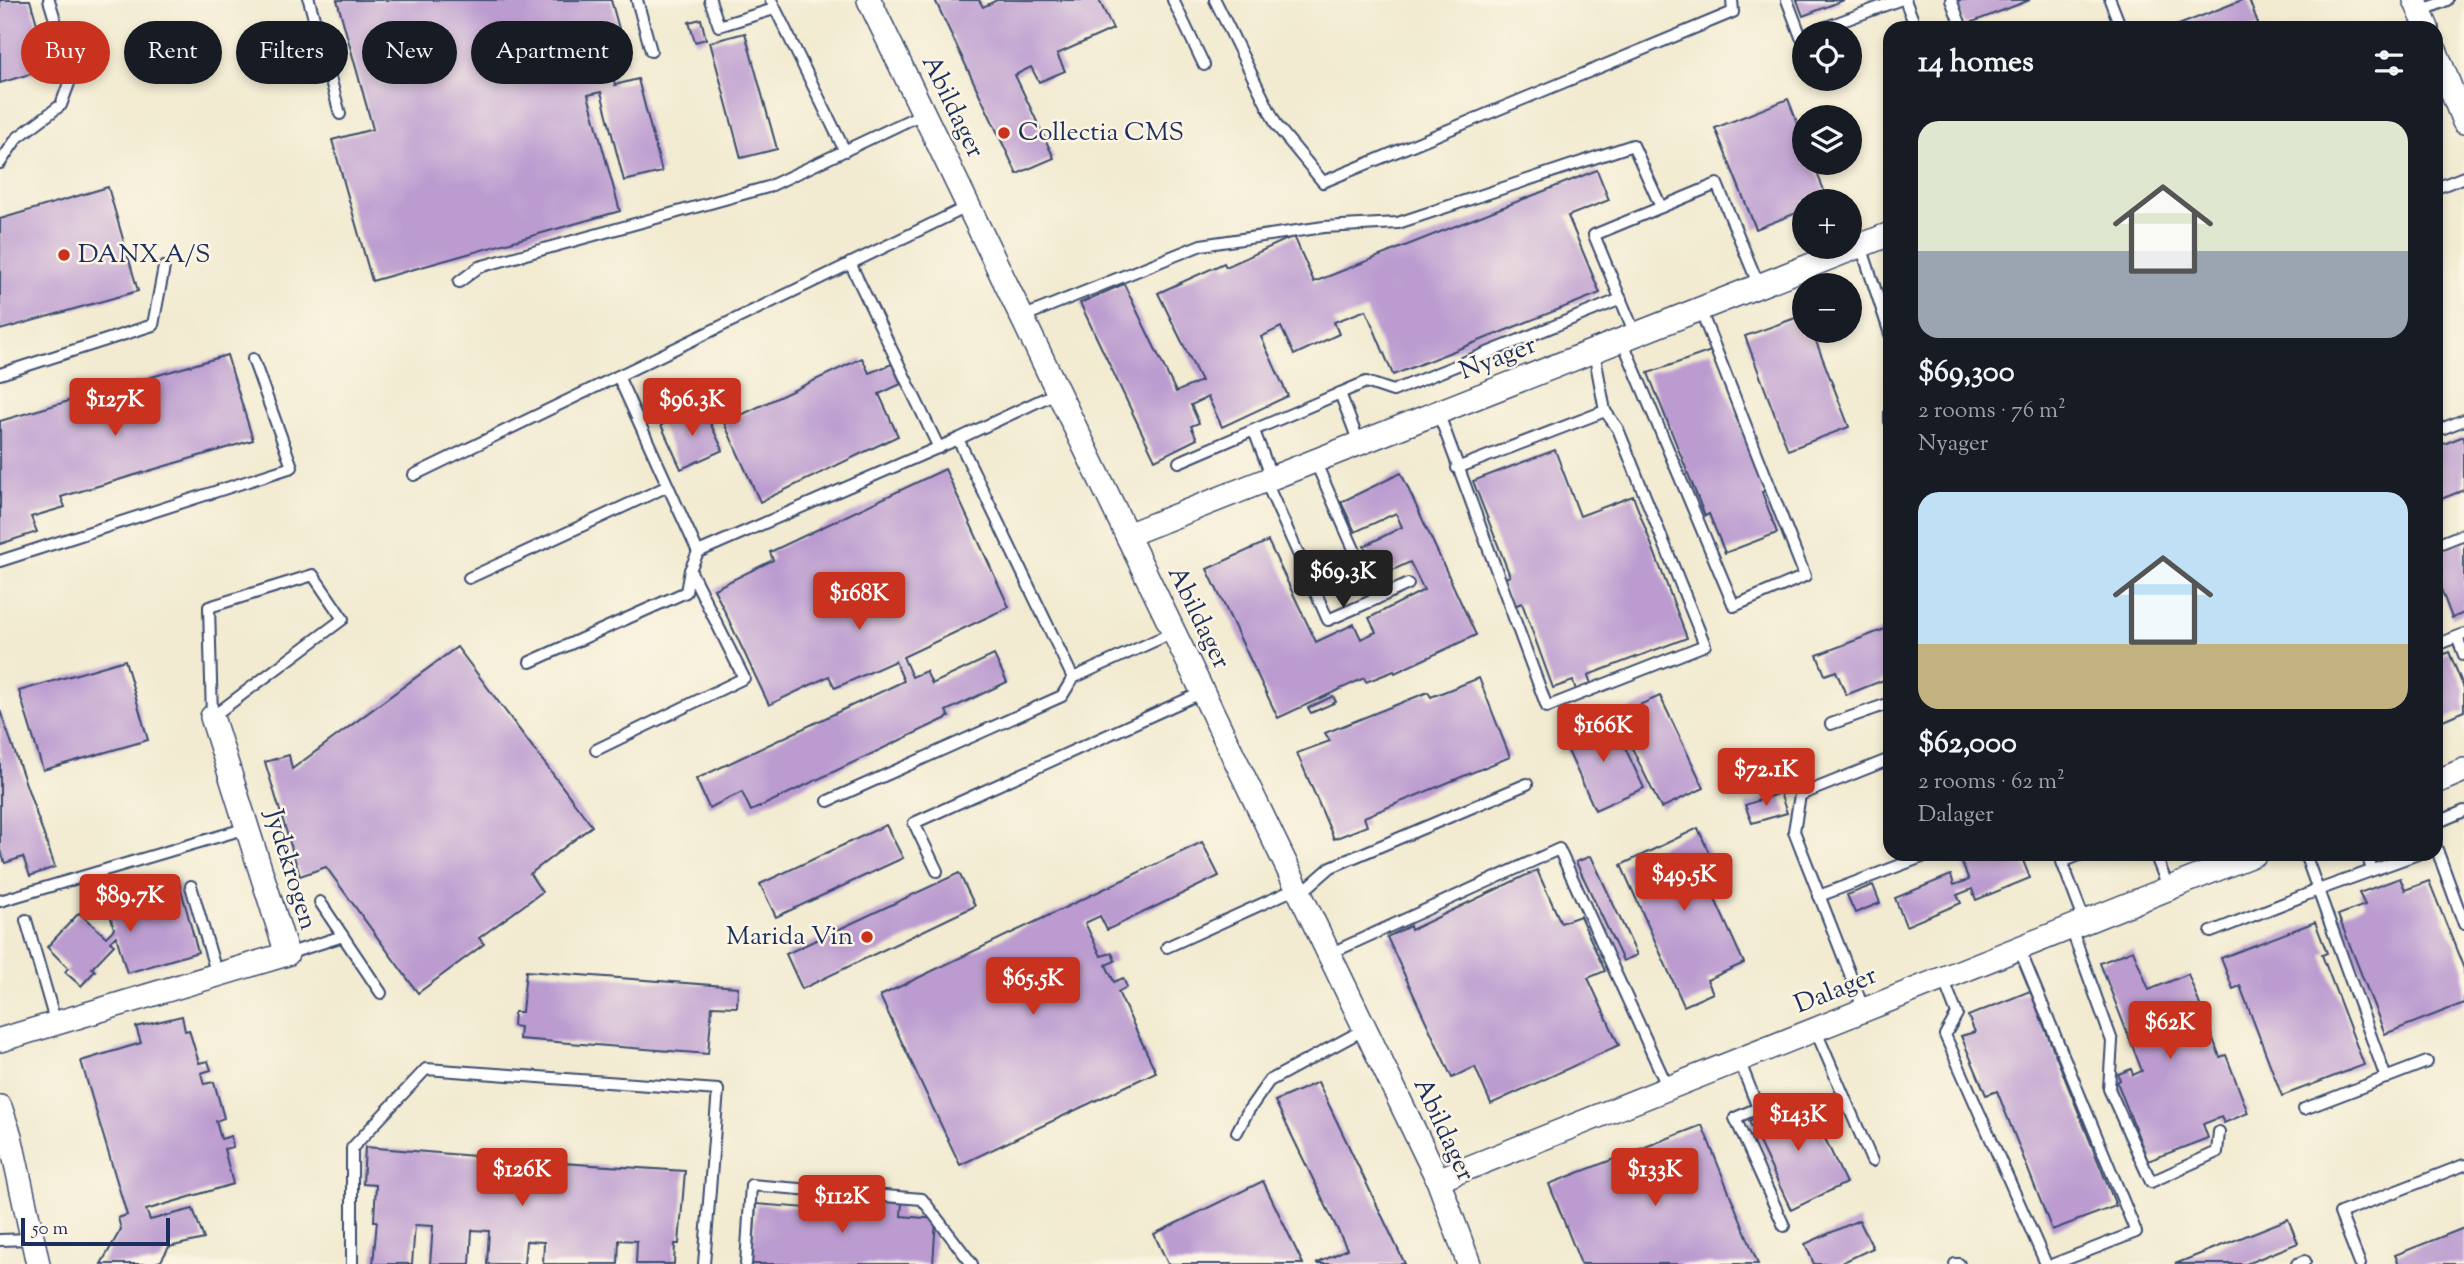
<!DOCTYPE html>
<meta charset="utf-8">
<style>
body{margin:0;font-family:"Sorts Mill Goudy",serif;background:#20242c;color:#f1f3f6;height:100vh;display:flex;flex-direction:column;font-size:26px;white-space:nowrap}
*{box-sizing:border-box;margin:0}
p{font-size:23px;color:#9ea1a6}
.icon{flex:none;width:38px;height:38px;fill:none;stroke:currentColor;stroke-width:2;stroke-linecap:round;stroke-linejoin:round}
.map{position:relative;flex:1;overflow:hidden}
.details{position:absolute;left:1883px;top:21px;width:560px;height:840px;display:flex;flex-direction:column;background:#171b24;border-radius:21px;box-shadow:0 4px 10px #0003}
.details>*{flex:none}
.guide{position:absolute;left:21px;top:21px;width:665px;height:63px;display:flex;gap:14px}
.tools{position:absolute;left:1792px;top:21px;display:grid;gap:14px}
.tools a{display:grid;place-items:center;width:70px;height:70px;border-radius:50%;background:#171b24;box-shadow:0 4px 10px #0003;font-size:35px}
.scale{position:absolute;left:21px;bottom:18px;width:149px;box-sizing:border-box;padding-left:7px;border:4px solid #1b2f5e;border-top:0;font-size:19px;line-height:24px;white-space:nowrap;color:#1b2f5e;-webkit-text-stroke:5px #fcf5e5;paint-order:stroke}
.price{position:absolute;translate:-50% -60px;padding:0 16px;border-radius:7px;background:#c8321e;color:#fff;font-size:23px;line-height:46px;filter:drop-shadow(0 2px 4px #0008)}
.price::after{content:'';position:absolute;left:50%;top:42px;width:21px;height:16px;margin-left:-10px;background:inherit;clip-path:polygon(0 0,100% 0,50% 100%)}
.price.active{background:#222;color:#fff}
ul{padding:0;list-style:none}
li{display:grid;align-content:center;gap:14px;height:371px;padding:0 35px}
li span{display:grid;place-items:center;height:217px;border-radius:21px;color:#555}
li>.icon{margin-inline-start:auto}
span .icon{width:126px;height:126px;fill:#fffc;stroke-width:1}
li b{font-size:30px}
h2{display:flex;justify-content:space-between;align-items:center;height:84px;padding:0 35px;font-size:30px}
.chip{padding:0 24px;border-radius:32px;background:#171b24;box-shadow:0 4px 10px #0003;font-size:24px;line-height:63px}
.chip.active{background:#c8321e;color:#fff}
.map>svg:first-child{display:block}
.building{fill:#bc9cd0}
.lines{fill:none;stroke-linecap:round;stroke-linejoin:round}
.lane-casing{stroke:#3b4b6f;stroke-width:14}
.street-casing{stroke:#3b4b6f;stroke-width:26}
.lane{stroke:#fff;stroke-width:10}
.street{stroke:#fff;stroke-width:23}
.poi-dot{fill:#c8321e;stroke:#fcf5e5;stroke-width:2.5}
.labels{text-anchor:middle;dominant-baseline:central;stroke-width:5;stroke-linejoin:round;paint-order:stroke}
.street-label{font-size:26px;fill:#1b2f5e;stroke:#fcf5e5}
.poi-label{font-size:26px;fill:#1b2f5e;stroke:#fcf5e5;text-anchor:start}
</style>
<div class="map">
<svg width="2464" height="1264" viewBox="0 0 2464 1264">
<rect width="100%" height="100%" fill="#fcf5e5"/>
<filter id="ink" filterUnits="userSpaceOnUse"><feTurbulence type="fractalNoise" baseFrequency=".0143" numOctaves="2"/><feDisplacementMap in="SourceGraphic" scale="14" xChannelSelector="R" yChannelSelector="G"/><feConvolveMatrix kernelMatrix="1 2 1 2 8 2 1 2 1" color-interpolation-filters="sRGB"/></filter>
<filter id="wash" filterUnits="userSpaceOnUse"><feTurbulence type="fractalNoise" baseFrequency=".00686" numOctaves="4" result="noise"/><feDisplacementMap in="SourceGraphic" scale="28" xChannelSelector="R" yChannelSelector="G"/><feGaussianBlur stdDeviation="1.57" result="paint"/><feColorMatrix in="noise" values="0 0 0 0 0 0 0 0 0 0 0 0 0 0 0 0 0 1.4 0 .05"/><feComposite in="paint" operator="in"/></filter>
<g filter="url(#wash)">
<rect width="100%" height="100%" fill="#f2ebd1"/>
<g id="blocks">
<!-- building -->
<g class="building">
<path d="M0,0H30L50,68L0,83Z"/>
<path d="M337,0H611L628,61L611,66L615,85L638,79L662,172L624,181L601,92L588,95L620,211L372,281L332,140L373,129Z"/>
<path d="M935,0H979L983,7L997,0H1099L1113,29L1057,54L1065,71L1039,82L1031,67L1015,75L1054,158L1017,174Z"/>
<path d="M1797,0H1844L1803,16Z"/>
<path d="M1955,0H2030L1965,25Z"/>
<path d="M2242,0H2249L2259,26L2254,28H2171Z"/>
<path d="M701,19L706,39L695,42L689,22Z"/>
<path d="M745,33L777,149L741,158L710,42Z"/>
<path d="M1788,99L1804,140V163H1813L1828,200L1804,201V210L1756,229L1715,128Z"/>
<path d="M1597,170L1609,200L1568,216L1600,293L1393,375L1366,310L1334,322L1339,334L1294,355L1281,327L1261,337L1288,396L1222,427L1208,397L1191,405L1199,423L1191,426L1197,439L1155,460L1080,303L1124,284L1176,392L1201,381L1158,293L1224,263L1226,267L1294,236L1314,282Z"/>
<path d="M108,187L138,291L0,330V219Z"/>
<path d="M1804,315V331H1812L1849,427L1788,450L1745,336Z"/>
<path d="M1711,351L1766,490L1762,492L1777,533L1725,553L1709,514L1705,516L1648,373Z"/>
<path d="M227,355L253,440L61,497L65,507L31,517L37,532L0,544V421Z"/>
<path d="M862,358L869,373L892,364L901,384L879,394L898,436L760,502L724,423Z"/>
<path d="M702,406L723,450L681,469L661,425Z"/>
<path d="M2464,436V490L2436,501V447Z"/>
<path d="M1555,450L1580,516L1633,496L1687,638L1588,675L1591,684L1576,690L1573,681L1553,688L1522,603L1511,607L1501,580L1510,576L1473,481Z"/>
<path d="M945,469L1009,607L903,657L912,677L926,671L932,684L994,655L1007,682L946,711L949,717L751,811L742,792L709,808L696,779L904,681L895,661L835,688L829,676L769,705L714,589L773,560L770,552Z"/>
<path d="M1401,473L1476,635L1395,673L1394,671L1366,682L1364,678L1278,718L1207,569L1268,541L1316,642L1354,624L1361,639L1376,632L1369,618L1424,590L1410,562L1378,577L1364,546L1402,527L1396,513L1355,532L1341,502Z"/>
<path d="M2464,537V613L2452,618L2439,584L2436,585V548Z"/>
<path d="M1890,627V689L1886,679L1846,695L1836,671L1825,675L1817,655Z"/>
<path d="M457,647L592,826L530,874L542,892L479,938L484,944L418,993L326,867L300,876L265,762L289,755L292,769Z"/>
<path d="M2449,652L2464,688V711L2436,723V657Z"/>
<path d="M125,660L148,740L43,770L19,691Z"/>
<path d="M1479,678L1510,757L1364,817L1367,826L1334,839L1297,753L1330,741L1325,733L1428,692L1431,697Z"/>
<path d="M1333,696L1336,702L1311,713L1308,708Z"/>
<path d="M1660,696L1704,788L1661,808L1616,715Z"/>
<path d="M0,710L55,867L30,876L23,857L5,863L0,850Z"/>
<path d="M1611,718L1644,788L1595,810L1563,740Z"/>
<path d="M1780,793L1787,813L1752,823L1745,805Z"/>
<path d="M886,825L903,858L776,917L760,884Z"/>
<path d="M1698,828L1720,878L1708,884L1744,963L1707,980L1713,993L1684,1006L1621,865Z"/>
<path d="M1202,842L1219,876L1107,930L1100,916L1085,923L1101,956L1112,953L1115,961L1106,965L1114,982L1123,978L1127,987L1118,992L1156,1072L960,1165L880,996Z"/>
<path d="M1958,854H2032L2022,858L2030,878L1976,900L1972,889L1957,895L1961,903L1906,926L1895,898L1951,875L1954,885L1969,880Z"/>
<path d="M1591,856L1637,955L1623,961L1576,862Z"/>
<path d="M1537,870L1561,923L1580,916L1605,971L1588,978L1619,1045L1491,1104L1475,1067L1452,1078L1387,937L1410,926L1411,930Z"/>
<path d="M959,873L975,906L802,989L786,954Z"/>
<path d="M2400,878L2405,890L2429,881L2464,969V1003L2385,1034L2338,915L2365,905L2359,893Z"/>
<path d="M179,882L198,952L127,973L116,936L110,942L114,945L92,968L95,971L81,986L65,972L68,968L47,947L79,913L106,937L114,929L107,903Z"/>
<path d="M1873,885L1880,903L1855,913L1847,895Z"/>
<path d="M2315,922L2327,953L2322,955L2364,1065L2282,1096L2240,986L2233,989L2221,958Z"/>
<path d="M2133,950L2149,990L2188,974L2220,1057L2226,1055L2248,1113L2224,1123L2221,1117L2203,1124L2208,1138L2148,1161L2117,1082L2120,1080L2118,1074L2131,1069L2133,1075L2142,1071L2100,963Z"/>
<path d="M526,971L738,987L737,1007L712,1006L708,1054L519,1039L520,1027L513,1026L514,1012H522Z"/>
<path d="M2030,991L2116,1206L2052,1230L1997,1091L1986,1095L1961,1036L1975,1032L1968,1016Z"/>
<path d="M182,1016L185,1031L189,1030L199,1063L208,1061L211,1070L201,1073L204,1084L214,1082L224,1118L216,1121L221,1139L231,1136L233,1147L224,1149L233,1184L146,1210L150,1220L193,1209L204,1239L169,1247L161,1261L152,1264H101L121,1229L118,1218L127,1215L81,1061L141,1043L136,1027Z"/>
<path d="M1318,1082L1405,1264H1316L1347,1249L1275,1101Z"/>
<path d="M1805,1096L1846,1183L1791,1210L1749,1121Z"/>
<path d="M1702,1125L1758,1264H1581L1549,1184Z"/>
<path d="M365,1147L537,1161V1156L563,1157L562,1163L685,1171L679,1244H675L674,1264H636L637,1241L619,1240L618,1264H543L544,1242L526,1241L524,1264H487L489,1231L472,1230L470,1264H430L433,1226L415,1225L412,1264H373L377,1221H374L376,1185L363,1184Z"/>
<path d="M1263,1181L1303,1264H1168L1154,1234Z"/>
<path d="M847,1199L902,1203L901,1216L936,1219L933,1264H752L756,1204L846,1211Z"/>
<path d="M2288,1219L2298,1243L2246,1264H2175Z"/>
<path d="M1859,1220L1873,1248L1839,1264H1814L1805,1244Z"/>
<path d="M2464,1228V1264H2399L2395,1255Z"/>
</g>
</g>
</g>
<g filter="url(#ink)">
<use href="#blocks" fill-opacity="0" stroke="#3b4b6f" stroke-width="2"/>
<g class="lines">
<defs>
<g id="lane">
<path d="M309,0L340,114"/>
<path d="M637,0L651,51"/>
<path d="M710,0L719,26L774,9"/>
<path d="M771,0L845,151"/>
<path d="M1173,0L1204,65"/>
<path d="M1215,0L1277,126L1323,182L1733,12L1732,0"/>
<path d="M1787,0L1801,37L1804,35"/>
<path d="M1905,0L1916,28"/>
<path d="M1951,0L1962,28"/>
<path d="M2110,0L2121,28"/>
<path d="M2420,12L2447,0"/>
<path d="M1810,33L1899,0"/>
<path d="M0,163L17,138L61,105L72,75L49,0"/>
<path d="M2436,188L2464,177"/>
<path d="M1861,246L1890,334"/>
<path d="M850,263L939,448"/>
<path d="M459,282L479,267L768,187L924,113"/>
<path d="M1022,317L1201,245L1324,227L1398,223L1633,145L1661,207"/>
<path d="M1635,334L1594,235L1717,184L1759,286"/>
<path d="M1622,340L1734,606L1805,576L1700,309"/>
<path d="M0,374L153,325L164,267"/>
<path d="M618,376L698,552"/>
<path d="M1340,393L1359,443"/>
<path d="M1438,412L1547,707L1705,645L1618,429L1605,411"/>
<path d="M1890,412V421"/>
<path d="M1254,431L1272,478"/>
<path d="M2436,431L2464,420"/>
<path d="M958,439L1073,678"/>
<path d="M1179,462L1366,382L1393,391L1621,299"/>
<path d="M1457,468L1605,411L1594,352"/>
<path d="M414,475L969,206"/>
<path d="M1265,480L1328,620L1376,599L1315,461"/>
<path d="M2436,545L2464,534"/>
<path d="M0,561L292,467L253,359"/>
<path d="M313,575L343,619L212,717L209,607Z"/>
<path d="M469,578L668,486"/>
<path d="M1376,599L1408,584"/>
<path d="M2457,637L2464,655"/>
<path d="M2436,645L2464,634"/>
<path d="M530,662L686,592L690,570L698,552L958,439L1058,392"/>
<path d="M1831,724L1890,703"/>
<path d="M596,750L744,678L690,570"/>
<path d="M828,801L1062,696L1073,678L1174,632"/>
<path d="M2436,823L2464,811"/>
<path d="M2436,847L2464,924"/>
<path d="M2082,854L2062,862L2085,922"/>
<path d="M2155,854L2169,889"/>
<path d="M2305,854L2386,1078"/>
<path d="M2367,854L2372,870"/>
<path d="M937,871L914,823L1203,692"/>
<path d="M191,886L217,975"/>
<path d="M1300,894L1331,867L1527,784"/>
<path d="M1819,896L1930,854"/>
<path d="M0,901L247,828"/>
<path d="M320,902L381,993"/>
<path d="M26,920L56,1024"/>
<path d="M2071,928L2112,1041L2109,1089L2151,1182L2217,1152L2219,1132"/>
<path d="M2211,932L2318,890L2418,854"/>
<path d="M1167,947L1297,888"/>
<path d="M2019,948L2136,1232L2054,1264"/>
<path d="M287,954L343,936"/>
<path d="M1329,954L1559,849L1668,1088"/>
<path d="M1943,978L1957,1014L1945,1035L2046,1264"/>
<path d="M1864,1010L1794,831L1800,795L1890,759"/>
<path d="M1815,1029L1872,1161"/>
<path d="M1739,1060L1758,1108L1735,1118L1784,1226"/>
<path d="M2304,1109L2427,1062"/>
<path d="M1237,1132L1248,1111L1269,1081L1365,1029"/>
<path d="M0,1240L32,1239"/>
<path d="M352,1264V1148L426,1069L718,1090L704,1264"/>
<path d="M746,1264L751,1185L922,1199L972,1264"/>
<path d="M1955,1264H1959"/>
<path d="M2297,1264L2305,1261"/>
<path d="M2360,1264L2340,1213L2464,1165"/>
</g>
<g id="street">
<path d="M869,0L1438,1180L1469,1264"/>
<path d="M2415,0L2427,28"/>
<path d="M2436,52L2464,122"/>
<path d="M1127,535L1890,234"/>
<path d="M2436,782L2464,770"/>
<path d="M0,1040L287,954L212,717"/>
<path d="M0,1107L10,1136L38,1264"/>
<path d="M1438,1180L2255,854"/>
</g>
</defs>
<!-- lane casing -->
<use href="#lane" class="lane-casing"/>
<!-- street casing -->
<use href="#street" class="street-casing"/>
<!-- lane -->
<use href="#lane" class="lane"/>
<!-- street -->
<use href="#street" class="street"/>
</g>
</g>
<!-- markers -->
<g class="poi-dot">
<circle cx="1004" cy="133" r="7"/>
<circle cx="64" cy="255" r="7"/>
<circle cx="867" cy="937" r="7"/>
</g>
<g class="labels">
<!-- street labels -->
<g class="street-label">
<text transform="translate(952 107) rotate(64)">Abildager</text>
<text transform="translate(1498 359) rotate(-21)">Nyager</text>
<text transform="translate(1198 618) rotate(64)">Abildager</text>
<text transform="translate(290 870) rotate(73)">Jydekrogen</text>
<text transform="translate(1836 991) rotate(-22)">Dalager</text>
<text transform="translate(1443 1130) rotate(65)">Abildager</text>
</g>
<!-- poi labels -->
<g class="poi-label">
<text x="1018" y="133">Collectia CMS</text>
<text x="78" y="255">DANX A/S</text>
<text x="853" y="937" text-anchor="end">Marida Vin</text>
</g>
</g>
</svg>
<div class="tools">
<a><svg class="icon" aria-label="locate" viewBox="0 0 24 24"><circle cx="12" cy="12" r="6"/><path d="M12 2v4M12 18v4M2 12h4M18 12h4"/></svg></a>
<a><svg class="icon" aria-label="layers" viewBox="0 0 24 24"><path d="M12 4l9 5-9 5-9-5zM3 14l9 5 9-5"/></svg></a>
<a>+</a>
<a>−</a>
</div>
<div class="scale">50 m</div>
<b class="price" style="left:115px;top:438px">$127K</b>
<b class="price" style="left:692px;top:438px">$96.3K</b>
<b class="price active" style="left:1343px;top:610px">$69.3K</b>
<b class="price" style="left:859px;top:632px">$168K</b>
<b class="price" style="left:1603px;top:764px">$166K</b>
<b class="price" style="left:1766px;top:808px">$72.1K</b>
<b class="price" style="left:1684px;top:913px">$49.5K</b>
<b class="price" style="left:130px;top:934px">$89.7K</b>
<b class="price" style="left:1033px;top:1017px">$65.5K</b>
<b class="price" style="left:2170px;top:1061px">$62K</b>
<b class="price" style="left:1798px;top:1153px">$143K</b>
<b class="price" style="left:522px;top:1208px">$126K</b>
<b class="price" style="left:1655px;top:1208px">$133K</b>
<b class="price" style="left:842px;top:1235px">$112K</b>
<div class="guide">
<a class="chip active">Buy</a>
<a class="chip">Rent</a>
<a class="chip">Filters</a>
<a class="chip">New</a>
<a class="chip">Apartment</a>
</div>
<section class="details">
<h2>14 homes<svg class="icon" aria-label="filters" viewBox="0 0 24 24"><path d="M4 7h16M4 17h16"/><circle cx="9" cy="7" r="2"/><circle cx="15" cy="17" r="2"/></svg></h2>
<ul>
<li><span style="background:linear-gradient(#dfe7d0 60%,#9aa5b1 0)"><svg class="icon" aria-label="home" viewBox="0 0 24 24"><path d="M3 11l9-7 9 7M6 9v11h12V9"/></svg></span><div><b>$69,300</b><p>2 rooms · 76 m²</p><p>Nyager</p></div></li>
<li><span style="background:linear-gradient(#bfe0f5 70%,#c2b280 0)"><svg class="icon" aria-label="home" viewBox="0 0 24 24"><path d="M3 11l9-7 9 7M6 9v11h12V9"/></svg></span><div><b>$62,000</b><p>2 rooms · 62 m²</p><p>Dalager</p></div></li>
</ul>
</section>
</div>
